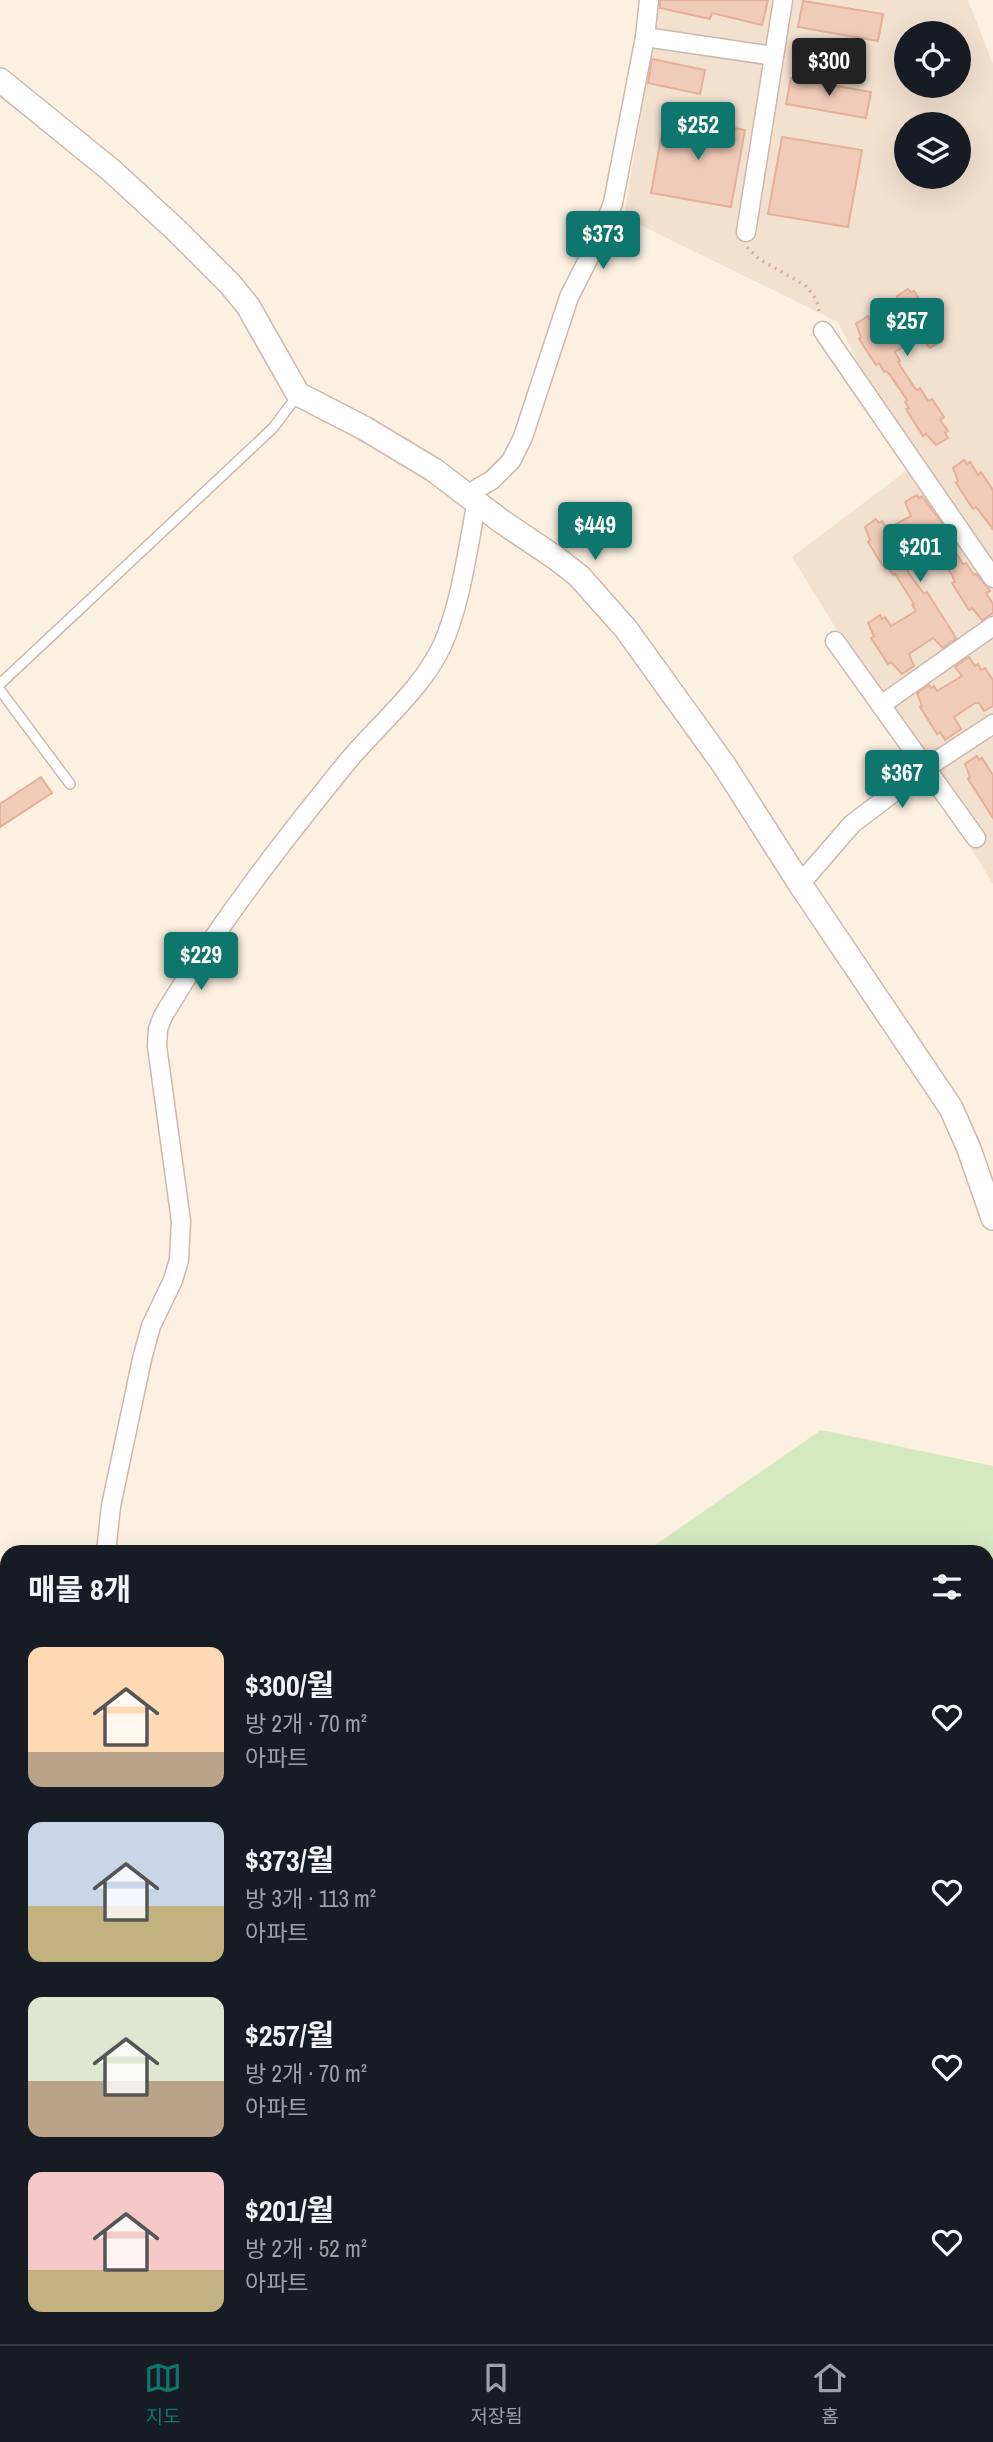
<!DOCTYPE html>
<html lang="ko">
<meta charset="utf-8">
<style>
body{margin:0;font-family:"Archivo Narrow","Noto Sans KR",sans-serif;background:#242831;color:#f1f3f6;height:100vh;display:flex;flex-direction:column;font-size:26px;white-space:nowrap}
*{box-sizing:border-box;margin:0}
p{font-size:23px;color:#9ea1a6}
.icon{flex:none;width:38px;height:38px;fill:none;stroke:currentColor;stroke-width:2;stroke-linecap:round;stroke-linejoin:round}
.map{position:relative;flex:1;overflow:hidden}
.side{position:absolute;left:0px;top:1545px;width:994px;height:800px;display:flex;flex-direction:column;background:#171b24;border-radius:21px 21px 0 0;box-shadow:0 7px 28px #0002}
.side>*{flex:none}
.fabs{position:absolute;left:894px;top:21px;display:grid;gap:14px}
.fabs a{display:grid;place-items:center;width:77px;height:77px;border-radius:50%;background:#171b24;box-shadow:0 7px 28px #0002;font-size:35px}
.price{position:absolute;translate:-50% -60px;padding:0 16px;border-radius:7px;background:#0f766e;color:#fff;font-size:23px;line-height:46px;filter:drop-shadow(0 2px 4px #0008)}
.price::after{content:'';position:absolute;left:50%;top:42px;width:21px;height:16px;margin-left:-10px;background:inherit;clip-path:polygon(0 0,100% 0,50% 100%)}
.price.selected{background:#222;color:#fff}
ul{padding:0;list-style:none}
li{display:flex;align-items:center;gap:21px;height:175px;padding:0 28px}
li span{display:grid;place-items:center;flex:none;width:196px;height:140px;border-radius:14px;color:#555}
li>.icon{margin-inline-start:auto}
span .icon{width:84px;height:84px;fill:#fffc;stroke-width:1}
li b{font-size:30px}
h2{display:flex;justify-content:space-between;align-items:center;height:84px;padding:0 28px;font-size:30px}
.menu{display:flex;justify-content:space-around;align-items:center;height:98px;border-top:2px solid #363941;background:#171b24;font-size:19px;color:#9ea1a6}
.menu a{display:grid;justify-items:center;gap:4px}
.menu .selected{color:#0f766e}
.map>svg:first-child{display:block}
.residential{fill:#f3e1d0;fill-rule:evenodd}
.green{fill:#d4e9c0}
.building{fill:#f1cbb9;stroke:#e4b09a;stroke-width:2}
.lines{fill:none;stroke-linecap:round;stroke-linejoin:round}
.service-casing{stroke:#cfb8ab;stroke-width:12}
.minor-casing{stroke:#cfb8ab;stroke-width:21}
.tertiary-casing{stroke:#cfb8ab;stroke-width:26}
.path{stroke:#d6af9d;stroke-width:3.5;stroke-dasharray:2 5;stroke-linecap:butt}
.service{stroke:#fff;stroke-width:9}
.minor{stroke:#fff;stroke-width:18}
.tertiary{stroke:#fff;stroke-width:23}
</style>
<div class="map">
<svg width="993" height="2344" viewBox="0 0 993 2344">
<rect width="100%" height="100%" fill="#fcf0e1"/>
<!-- residential -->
<g class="residential">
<path d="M660,0H968L993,64V884L792,557L910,468L838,322L624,217ZM906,33H959V86H906ZM906,124H959V177H906Z"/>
<path d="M0,1888L7,1889V2338H33L29,2344H0Z"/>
</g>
<!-- green -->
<g class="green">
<path d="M821,1430L993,1466V2344H905L892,2338H987V1552H645Z"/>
<path d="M0,2108L7,2112V2236L0,2233Z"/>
<path d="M589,2338H678L669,2344H605Z"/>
</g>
<!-- building -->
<g class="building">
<path d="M660,0H768L762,25L712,13L710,19L660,8Z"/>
<path d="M803,1L883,14L878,41L798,27Z"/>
<path d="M652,59L705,70L700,94L648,83Z"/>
<path d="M791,78L871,92L866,118L786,104Z"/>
<path d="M665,116L745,130L731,207L651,193Z"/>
<path d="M782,137L862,150L848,227L768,214Z"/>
<path d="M908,289L911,292L914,291L922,303L925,301L937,319L934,322L941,333L939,335L942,340L930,348L920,336L895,352L900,361L898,362L914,387L917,390L920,388L928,401L932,399L944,417L940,420L948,431L945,433L948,438L936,445L926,434L923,436L914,422L906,409L909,408L905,402L907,400L890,375L886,371L884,372L879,363L876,365L859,339L861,337L856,324L868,316L870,320L873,318L881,331L903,317L900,312L902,310L898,304L900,302L897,296Z"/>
<path d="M964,460L967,464L970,462L978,475L981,472L993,490V529L976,507L973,509L956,483L958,481L953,468Z"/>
<path d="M917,495L919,498L922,496L944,526L942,527L950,539L948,540L963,564L966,563L974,575L976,574L988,588L990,591L986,593L993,604V613L982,620L972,608L969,610L952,583L955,582L952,575L935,549L933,550L928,542L905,557L909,564L907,565L908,572L924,594L927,592L956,638L943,648L933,638L909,654L914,666L902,674L891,662L888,664L871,638L874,636L868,623L880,615L882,619L885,617L891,626L916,611L912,605L914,604L895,574L893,575L888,567L885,569L876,555L868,542L870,540L865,527L876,519L879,523L882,521L887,529L911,516L905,502Z"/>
<path d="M969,657L975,666L978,664L981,670L985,668L993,680V706L984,711L979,703H975L954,717L961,729L945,740L940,732L937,734L920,707L922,706L917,693L929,685L931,688L934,686L937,691L962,676L955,667Z"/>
<path d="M977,756L979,760L982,758L993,775V818L968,779L970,777L965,764Z"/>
<path d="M41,777L52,793L0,827V804Z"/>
</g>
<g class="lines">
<defs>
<g id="service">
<path d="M0,684L273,428L297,396"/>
<path d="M0,690L70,784"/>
</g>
<g id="minor">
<path d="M645,37L774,56"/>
<path d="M746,232L783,0"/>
<path d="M823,331L993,578"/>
<path d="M468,494L492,480L511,461L523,437L569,297L601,234L613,203L645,37L649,0"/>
<path d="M835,641L976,838"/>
<path d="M881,705L993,626"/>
<path d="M800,884L852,824L926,768L993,724"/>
<path d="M106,1552L111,1506L142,1359L151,1326L173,1280L179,1260L181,1221L157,1046L158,1029L163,1016C217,926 282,842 348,761C379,724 421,690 442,646C461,604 468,546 477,501"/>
<path d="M0,1617L7,1619"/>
<path d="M0,2094L7,2097"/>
<path d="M562,2338L583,2344"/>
</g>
<path id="tertiary" d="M0,80L112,171L176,230L230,284L248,306L298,394L364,428L434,470L501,521L556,558L579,576L595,594L626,629L724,765L800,884L951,1108L969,1149L993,1218"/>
</defs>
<!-- service casing -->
<use href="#service" class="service-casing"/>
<!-- minor casing -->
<use href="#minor" class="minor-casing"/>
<!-- tertiary casing -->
<use href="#tertiary" class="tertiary-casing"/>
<!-- path -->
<path class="path" d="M747,247L759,259L805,285L816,299L820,315"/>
<!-- service -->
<use href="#service" class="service"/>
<!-- minor -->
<use href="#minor" class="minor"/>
<!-- tertiary -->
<use href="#tertiary" class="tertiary"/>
</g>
</svg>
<div class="fabs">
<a><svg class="icon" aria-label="locate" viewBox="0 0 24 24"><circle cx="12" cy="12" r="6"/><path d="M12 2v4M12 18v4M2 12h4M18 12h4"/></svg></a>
<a><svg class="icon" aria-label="layers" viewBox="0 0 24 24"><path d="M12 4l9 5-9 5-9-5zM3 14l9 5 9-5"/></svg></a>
</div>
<b class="price selected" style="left:829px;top:98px">$300</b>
<b class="price" style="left:698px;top:162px">$252</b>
<b class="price" style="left:603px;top:271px">$373</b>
<b class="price" style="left:907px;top:358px">$257</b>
<b class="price" style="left:595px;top:562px">$449</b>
<b class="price" style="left:920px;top:584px">$201</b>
<b class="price" style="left:902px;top:810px">$367</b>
<b class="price" style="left:201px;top:992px">$229</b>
<section class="side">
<h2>매물 8개<svg class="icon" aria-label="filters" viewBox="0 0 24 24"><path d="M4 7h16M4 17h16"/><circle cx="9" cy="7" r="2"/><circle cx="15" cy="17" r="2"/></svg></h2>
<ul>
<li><span style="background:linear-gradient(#ffd9b3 75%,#b9a48a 0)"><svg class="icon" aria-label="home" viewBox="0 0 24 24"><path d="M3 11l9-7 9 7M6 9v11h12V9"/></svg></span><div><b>$300/월</b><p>방 2개 · 70 m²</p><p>아파트</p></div><svg class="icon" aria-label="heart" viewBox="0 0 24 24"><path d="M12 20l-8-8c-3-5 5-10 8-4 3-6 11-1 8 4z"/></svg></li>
<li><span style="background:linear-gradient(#c9d6e8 60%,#c2b280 0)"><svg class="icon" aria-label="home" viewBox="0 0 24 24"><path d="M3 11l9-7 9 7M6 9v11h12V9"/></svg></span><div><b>$373/월</b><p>방 3개 · 113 m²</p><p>아파트</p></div><svg class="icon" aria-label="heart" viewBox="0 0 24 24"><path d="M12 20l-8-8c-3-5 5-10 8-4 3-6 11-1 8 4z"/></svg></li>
<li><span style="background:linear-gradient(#dfe7d0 60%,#b9a48a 0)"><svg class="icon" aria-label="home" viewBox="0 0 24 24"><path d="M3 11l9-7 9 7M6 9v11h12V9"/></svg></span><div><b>$257/월</b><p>방 2개 · 70 m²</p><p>아파트</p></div><svg class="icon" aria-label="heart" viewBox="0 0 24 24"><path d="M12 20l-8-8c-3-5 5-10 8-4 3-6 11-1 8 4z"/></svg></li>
<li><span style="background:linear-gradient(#f6c9c9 70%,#c2b280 0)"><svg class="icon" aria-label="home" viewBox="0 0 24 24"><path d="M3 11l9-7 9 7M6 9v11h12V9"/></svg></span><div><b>$201/월</b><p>방 2개 · 52 m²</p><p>아파트</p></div><svg class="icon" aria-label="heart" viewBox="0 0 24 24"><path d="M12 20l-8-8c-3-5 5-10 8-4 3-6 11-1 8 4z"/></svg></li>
</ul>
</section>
</div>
<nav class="menu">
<a class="selected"><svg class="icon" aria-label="map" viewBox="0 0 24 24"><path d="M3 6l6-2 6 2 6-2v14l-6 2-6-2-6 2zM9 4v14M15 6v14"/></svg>지도</a>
<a><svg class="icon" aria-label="saved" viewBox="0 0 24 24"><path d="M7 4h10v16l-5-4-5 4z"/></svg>저장됨</a>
<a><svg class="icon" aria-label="home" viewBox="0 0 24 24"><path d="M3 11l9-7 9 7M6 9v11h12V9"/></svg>홈</a>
</nav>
